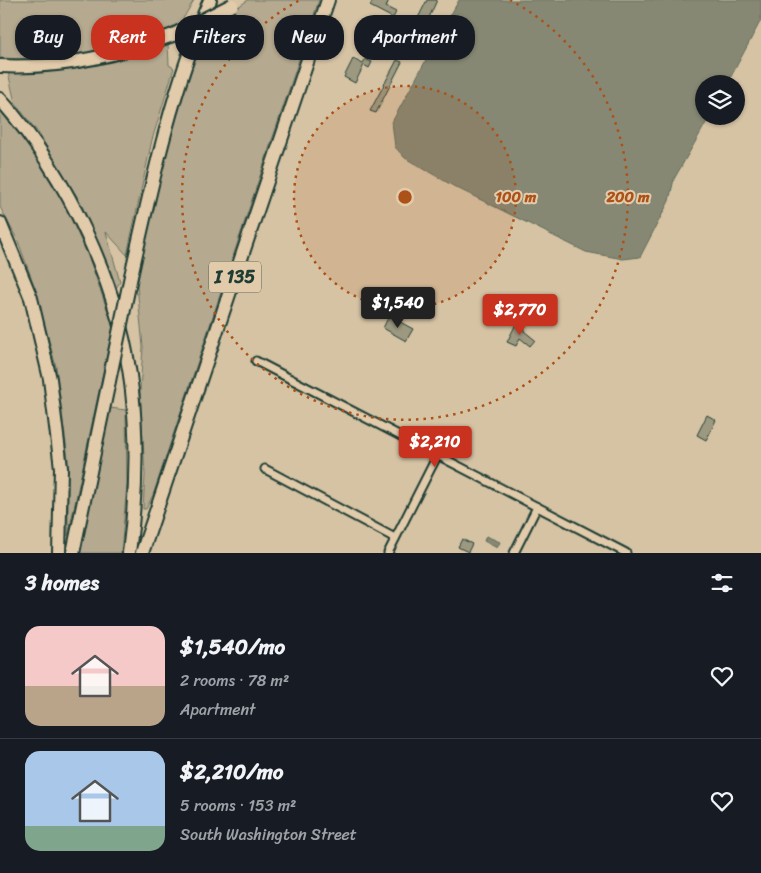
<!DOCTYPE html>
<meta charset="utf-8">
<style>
body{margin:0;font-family:Sriracha,sans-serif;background:#20242c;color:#f1f3f6;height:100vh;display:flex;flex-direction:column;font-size:19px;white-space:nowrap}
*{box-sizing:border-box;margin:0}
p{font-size:16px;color:#9ea1a6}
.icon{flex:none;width:28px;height:28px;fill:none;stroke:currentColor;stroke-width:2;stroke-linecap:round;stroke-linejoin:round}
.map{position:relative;height:553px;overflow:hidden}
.sheet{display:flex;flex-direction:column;background:#171b24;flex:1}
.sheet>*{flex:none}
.banner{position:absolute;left:15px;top:15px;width:500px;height:45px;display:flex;gap:10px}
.controls{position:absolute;left:695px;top:75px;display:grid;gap:10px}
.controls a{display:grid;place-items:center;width:50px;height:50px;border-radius:50%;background:#171b24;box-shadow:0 1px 4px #0004;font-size:25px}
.price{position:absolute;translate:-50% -42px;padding:0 11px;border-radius:5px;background:#c8321e;color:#fff;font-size:16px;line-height:32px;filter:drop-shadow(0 1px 2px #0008)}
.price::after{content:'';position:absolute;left:50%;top:30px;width:15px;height:11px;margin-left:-8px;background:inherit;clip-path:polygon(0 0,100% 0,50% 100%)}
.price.on{background:#222;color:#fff}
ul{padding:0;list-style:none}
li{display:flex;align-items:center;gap:15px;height:125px;padding:0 25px}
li+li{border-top:1px solid #363941}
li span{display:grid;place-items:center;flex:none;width:140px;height:100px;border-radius:15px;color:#555}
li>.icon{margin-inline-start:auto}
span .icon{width:60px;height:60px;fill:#fffc;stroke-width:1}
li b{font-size:21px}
h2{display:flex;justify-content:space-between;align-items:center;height:60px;padding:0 25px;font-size:21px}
.pill{padding:0 18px;border-radius:20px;background:#171b24;box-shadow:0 1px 4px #0004;font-size:18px;line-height:45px}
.pill.on{background:#c8321e;color:#fff}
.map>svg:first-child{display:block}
.green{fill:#b5a98f;stroke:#6a7362}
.water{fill:#868873;stroke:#5d6a5a}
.building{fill:#9d9981;stroke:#1f3d34}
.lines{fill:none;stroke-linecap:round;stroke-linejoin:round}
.minor-casing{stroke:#1f3d34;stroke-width:11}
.motorway-casing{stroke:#1f3d34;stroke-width:16}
.minor{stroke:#e2cbab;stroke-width:7}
.motorway{stroke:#e2cbab;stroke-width:12}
.motorway-bridge-casing{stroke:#1f3d34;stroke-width:16;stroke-linecap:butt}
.motorway-bridge{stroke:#e2cbab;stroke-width:12}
.ring{fill:none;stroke:#ac5118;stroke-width:2.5;stroke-dasharray:2.5 5}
.labels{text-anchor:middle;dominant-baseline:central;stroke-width:4;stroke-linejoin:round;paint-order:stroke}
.shield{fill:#e2cbab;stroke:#5a6858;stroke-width:1}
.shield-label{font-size:18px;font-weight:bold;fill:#1f3d34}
.centre{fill:#ac5118;stroke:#e2cbab;stroke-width:2.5}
.ring-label{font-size:15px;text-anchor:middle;font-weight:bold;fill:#ac5118;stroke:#e2cbab;stroke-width:4;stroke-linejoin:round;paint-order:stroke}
</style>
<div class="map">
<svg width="761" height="553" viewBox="0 0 761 553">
<rect width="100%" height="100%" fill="#d6c3a4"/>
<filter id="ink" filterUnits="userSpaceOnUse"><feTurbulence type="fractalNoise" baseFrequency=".02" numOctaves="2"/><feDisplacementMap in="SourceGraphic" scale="10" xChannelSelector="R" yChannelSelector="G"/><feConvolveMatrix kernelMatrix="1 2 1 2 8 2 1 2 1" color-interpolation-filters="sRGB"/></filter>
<g filter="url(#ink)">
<!-- green -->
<g class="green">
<path d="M0,0H194C189,8 182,23 174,28C131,53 49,61 0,58Z"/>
<path d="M248,0H319L153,495L146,509H143L145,475L140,390L143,347L137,286L164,154L200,41H203L209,27Z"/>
<path d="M168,43L169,65L174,68L152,140L127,255L106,232L120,282L116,288L81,203L39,134L15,103L8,72C61,75 119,64 168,43Z"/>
<path d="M0,111L32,151L64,204L89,258L113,326L68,536V459L56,367L35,288L18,241L0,207Z"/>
<path d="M110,408L126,410L127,484L121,553H80Z"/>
</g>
<!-- water -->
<g class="water">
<path d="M459,0H761V20L727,84H704V116H710L674,179L669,201L640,257L623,259L586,252L455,187L405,158L395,147L392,122Z"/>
<path d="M486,536L500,542L497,548L484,541Z"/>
</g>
<!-- building -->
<g class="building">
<path d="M373,0H389L386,7L396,12L393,18L370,6Z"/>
<path d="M427,0H437L423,31L414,26Z"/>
<path d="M368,21L386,30L383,35L366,27Z"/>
<path d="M359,38L377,47L374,52L357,44Z"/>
<path d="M353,59L363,64L365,59L372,62L369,68L364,65L355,83L344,77Z"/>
<path d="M397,60L402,62L376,113L370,111Z"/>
<path d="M389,316L413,329L406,341L383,328Z"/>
<path d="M516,324L525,329L524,331L535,340L530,346L520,338L516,346L507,342Z"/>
<path d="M707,415L716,420L706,440L697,435Z"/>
<path d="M462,539L472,544L468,552L458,547Z"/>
</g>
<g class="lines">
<defs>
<g id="minor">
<path d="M256,361L626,553"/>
<path d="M265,469L395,538"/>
<path d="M388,553L437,456"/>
<path d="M514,553L537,507"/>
</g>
<g id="motorway">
<path d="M0,66C60,69 117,56 173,35"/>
<path d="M0,99C68,176 121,288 132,391C138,445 136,499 129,553"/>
<path d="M0,223L31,298L50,379L61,468L59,553"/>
<path d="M131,276C152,182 172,89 210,0"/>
<path d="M73,553L109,381"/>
<path d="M142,553L328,0"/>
</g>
</defs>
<!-- minor casing -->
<use href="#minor" class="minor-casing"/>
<!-- motorway casing -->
<use href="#motorway" class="motorway-casing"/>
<!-- minor -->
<use href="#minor" class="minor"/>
<!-- motorway -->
<use href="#motorway" class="motorway"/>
<defs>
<g id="motorway-bridge">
<path d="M173,35L232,5"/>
<path d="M109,381L131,276"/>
</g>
</defs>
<!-- motorway-bridge casing -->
<use href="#motorway-bridge" class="motorway-bridge-casing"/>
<!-- motorway-bridge -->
<use href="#motorway-bridge" class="motorway-bridge"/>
</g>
</g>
<!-- distance rings -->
<circle cx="405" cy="197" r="111" fill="#ac5118" fill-opacity=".12"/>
<g class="ring">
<circle cx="405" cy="197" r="111"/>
<path d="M510 0A223 223 0 1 1 300 0"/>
</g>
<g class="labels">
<!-- shield labels -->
<rect class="shield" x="209" y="261.5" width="52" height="31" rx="4"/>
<g class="shield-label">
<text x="235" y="277">I 135</text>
</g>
</g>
<circle cx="405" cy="197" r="8" class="centre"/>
<g class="ring-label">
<text x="516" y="202">100 m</text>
<text x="628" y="202">200 m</text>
</g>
</svg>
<div class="controls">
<a><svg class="icon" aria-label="layers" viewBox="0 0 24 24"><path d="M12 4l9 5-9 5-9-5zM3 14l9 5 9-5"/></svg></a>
</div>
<b class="price on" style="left:398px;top:329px">$1,540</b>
<b class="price" style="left:520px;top:336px">$2,770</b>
<b class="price" style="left:435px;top:468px">$2,210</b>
<div class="banner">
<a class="pill">Buy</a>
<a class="pill on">Rent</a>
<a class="pill">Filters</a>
<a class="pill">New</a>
<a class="pill">Apartment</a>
</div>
</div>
<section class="sheet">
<h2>3 homes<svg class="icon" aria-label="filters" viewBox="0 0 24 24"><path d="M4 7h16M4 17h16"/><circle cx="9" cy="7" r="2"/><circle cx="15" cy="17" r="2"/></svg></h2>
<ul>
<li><span style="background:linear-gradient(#f6c9c9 60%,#b9a48a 0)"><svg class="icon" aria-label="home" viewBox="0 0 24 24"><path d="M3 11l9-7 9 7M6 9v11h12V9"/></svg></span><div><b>$1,540/mo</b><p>2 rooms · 78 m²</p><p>Apartment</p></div><svg class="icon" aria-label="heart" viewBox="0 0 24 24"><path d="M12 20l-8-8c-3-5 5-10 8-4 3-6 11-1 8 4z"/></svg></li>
<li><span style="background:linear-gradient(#a9c7e8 75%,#7fa58c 0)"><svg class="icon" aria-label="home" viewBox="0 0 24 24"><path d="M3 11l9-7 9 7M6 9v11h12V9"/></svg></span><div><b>$2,210/mo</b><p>5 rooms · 153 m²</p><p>South Washington Street</p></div><svg class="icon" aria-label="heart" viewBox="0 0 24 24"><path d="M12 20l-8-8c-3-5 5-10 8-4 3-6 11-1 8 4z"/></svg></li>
</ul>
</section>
